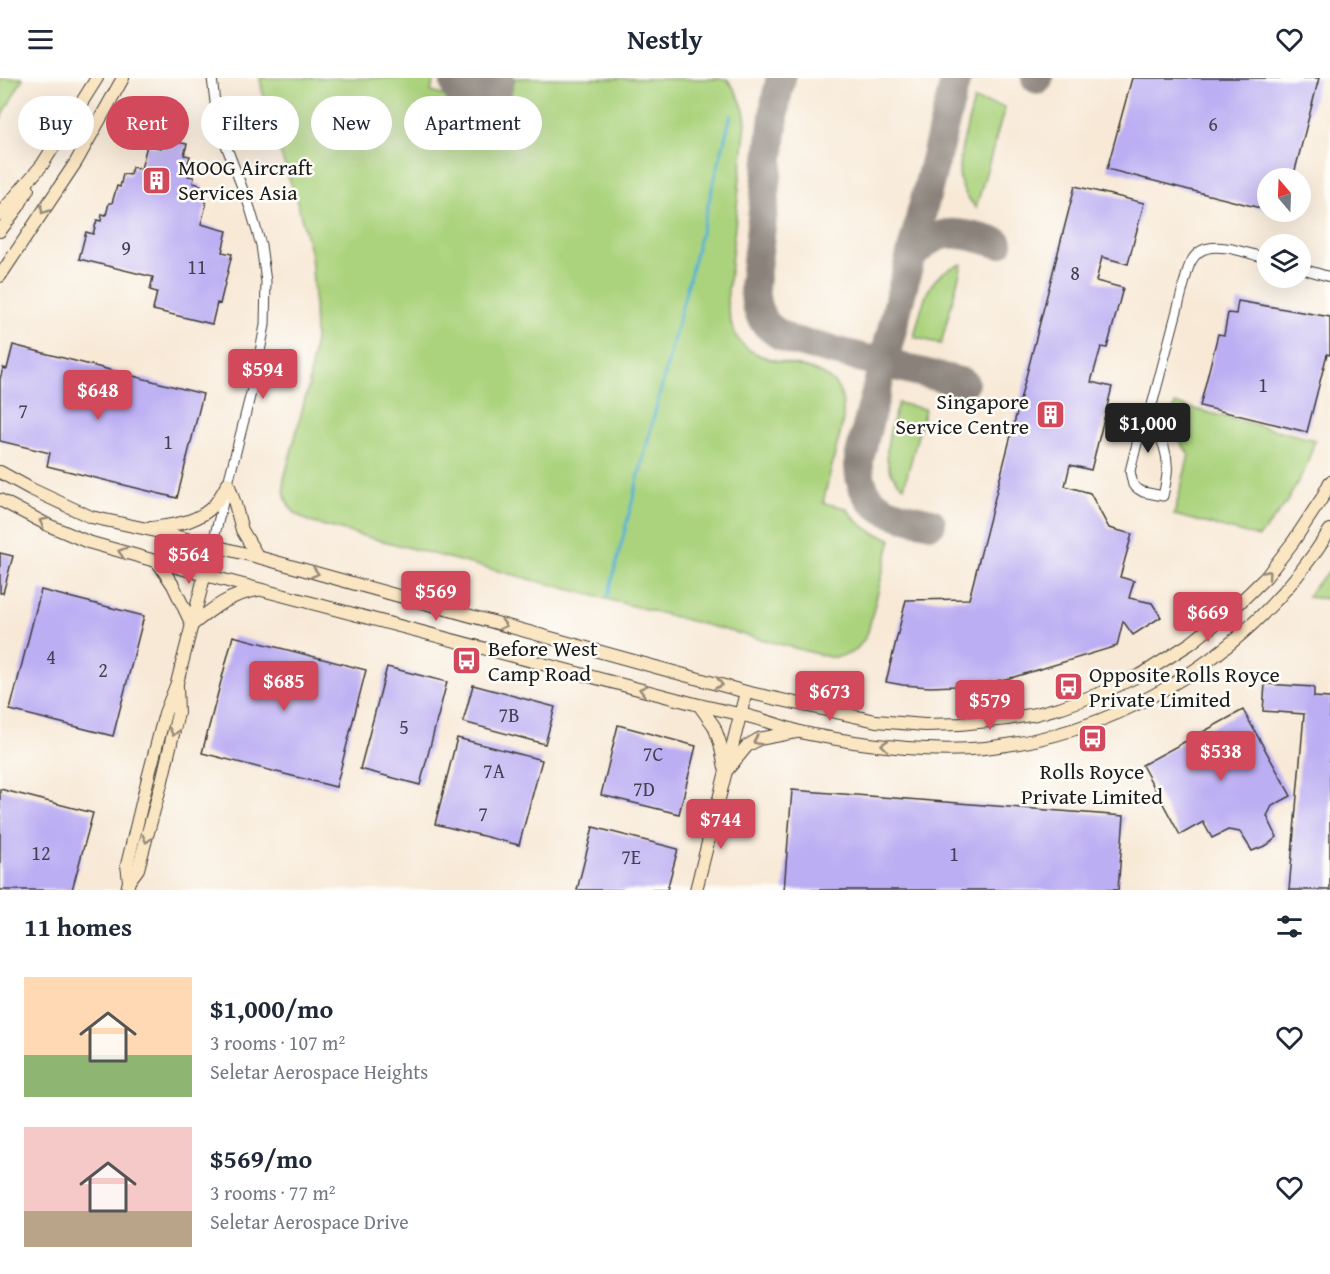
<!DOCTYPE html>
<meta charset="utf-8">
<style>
body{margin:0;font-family:"Gentium Book Plus",serif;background:#f2f2f3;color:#1f2937;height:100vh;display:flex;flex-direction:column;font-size:22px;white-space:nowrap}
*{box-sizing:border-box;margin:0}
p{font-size:20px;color:#747a83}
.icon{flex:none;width:33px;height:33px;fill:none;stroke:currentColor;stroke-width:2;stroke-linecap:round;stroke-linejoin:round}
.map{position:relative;height:812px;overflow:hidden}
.details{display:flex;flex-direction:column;background:#fff;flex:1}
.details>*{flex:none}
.top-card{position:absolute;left:18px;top:18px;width:600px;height:54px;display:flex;gap:12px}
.needle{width:39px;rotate:341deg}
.controls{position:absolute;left:1257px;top:90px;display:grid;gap:12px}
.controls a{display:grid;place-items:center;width:54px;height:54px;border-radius:50%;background:#fff;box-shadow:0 6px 24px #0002;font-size:30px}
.price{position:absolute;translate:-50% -51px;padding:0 14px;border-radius:6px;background:#d1495b;color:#fff;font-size:20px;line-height:39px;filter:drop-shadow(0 2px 3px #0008)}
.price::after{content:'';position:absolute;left:50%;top:36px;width:18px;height:14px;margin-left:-9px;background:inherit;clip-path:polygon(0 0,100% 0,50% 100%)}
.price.selected{background:#222;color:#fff}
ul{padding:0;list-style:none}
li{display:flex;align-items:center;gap:18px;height:150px;padding:0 24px}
li span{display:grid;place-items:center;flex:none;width:168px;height:120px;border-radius:0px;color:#555}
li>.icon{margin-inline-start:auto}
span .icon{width:72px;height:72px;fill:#fffc;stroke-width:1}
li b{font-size:26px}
h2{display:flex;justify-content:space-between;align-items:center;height:72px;padding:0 24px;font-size:26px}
.tag{padding:0 21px;border-radius:27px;background:#fff;box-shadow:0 6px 24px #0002;font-size:21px;line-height:54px}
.tag.selected{background:#d1495b;color:#fff}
header{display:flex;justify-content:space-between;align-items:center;height:78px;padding:0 24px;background:#fff;font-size:27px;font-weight:700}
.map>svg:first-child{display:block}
.green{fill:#abd37d;stroke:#64784c;stroke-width:1.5}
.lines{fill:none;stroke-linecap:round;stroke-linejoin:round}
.stream{stroke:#56b2d4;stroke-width:3}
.taxiway{stroke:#8a827a;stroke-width:30}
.runway{stroke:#8a827a;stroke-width:75}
.building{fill:#bcaef3}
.street-casing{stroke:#3d3b38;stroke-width:11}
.secondary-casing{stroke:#3d3b38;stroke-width:14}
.street{stroke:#fff;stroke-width:9}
.secondary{stroke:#fbe6c3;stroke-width:12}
.oneway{stroke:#978b78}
.labels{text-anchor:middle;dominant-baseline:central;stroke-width:5;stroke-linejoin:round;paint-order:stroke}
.number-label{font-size:20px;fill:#444052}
.poi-label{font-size:22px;fill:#1c1c1c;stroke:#fdfcf7;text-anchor:start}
</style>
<header><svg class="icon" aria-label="menu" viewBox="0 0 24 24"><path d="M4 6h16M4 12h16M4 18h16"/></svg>Nestly<svg class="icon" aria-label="heart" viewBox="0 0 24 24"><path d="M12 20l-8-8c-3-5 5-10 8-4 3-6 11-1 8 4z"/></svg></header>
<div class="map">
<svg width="1330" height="812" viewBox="0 0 1330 812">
<rect width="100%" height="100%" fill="#fdfcf7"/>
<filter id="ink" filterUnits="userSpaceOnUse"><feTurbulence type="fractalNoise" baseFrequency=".0167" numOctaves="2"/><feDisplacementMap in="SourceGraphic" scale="12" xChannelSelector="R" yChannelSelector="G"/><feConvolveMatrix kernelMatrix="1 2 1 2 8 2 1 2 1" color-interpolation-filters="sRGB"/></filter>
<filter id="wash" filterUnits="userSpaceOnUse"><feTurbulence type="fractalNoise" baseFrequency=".008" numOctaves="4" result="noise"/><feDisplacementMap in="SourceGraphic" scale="24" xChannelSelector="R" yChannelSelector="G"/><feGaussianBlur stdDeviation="1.35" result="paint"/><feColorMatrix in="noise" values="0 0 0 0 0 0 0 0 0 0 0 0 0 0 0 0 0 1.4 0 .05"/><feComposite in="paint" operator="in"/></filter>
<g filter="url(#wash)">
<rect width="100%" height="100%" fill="#f8e9d7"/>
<!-- green -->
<g class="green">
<path d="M0,0H23L0,42Z"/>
<path d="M260,0H434L431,14L506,35L515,0L727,1C738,14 744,27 746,44L727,223C729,235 730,247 736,258C758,298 842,273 843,330C844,344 840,357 836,371C832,389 827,407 823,425L846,430L857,443L872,454L891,461L868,554C859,573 850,579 829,579L310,444C289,435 283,423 284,401L309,306L315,261L314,218L311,176L296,120L266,33Z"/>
<path d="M974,22L1005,29L976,130C970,123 964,115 961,106C954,86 969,43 974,22Z"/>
<path d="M962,186L941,266L914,259C923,226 925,196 962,186Z"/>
<path d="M898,325L925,331L904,409C875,388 890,353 898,325Z"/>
<path d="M1175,326L1315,362L1306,389L1285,427L1259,459L1174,437L1189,377C1176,356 1168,352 1175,326Z"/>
<path d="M1330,492V521L1307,519L1319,503Z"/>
</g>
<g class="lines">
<!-- stream -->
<path class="stream" d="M608,518L731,37"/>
<!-- taxiway -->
<g class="taxiway">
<path d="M781,0L776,21L754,209C756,238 764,250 790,262L964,305"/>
<path d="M1036,0L1038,1"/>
<path d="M910,181C938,145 960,155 998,165"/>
<path d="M931,445C891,436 857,431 859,381L956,0"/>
</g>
<!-- runway -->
<path class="runway" d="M477,1V0"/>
</g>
<g id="blocks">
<!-- building -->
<g class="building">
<path d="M1132,0H1319L1293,100H1268V132L1107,91Z"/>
<path d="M163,61L187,66L184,77L190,78L188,85L192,86L188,98L194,99L193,105L201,107L206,127L201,146L227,153L222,174L232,176L220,226L217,225L212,246L153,232L157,214L150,212L153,199L79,181L86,154L93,156L97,142L101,143L102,136L106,137L109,125H112L117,108L120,109L123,96L130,97L132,89L141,91L147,67L161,70Z"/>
<path d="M1075,108L1144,125L1128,186L1102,179L1096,203L1123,210L1107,270L1101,269L1091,304L1112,309L1091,392L1070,387L1065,408L1090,415L1109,450L1132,456L1120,499L1134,503L1129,520L1152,525L1161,539L1133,557L1123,543L1117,568L1014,599L983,606L955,608L930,609L903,607L886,604L906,522L969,521Z"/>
<path d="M1238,223L1330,239V277L1327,276L1307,354L1200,328L1218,256L1224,257L1228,235L1236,236Z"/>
<path d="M13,267L203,316L177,420L47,388L50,375L0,363V301L3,290L7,291Z"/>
<path d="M0,475L13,478L3,515H0Z"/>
<path d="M41,512L144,538L113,658L10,632Z"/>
<path d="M233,558L366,592L336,709L202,675Z"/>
<path d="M387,589L447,604L420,707L360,691Z"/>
<path d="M1265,606L1314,609V619L1330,620V812H1289L1304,636L1263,633Z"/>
<path d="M473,607L555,629L545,666L463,644Z"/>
<path d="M1243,632L1291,718L1272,728L1267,738L1277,759L1267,767L1252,773L1240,754L1228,752L1212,760L1203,744L1180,757L1142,687Z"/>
<path d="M618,647L696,668L679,736L601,717Z"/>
<path d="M457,660L542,682L519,767L435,746Z"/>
<path d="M0,711L93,735L72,812H0Z"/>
<path d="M792,712L1124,738L1118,812H784Z"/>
<path d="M593,749L678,771L667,812H577Z"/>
</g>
</g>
</g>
<g filter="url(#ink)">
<use href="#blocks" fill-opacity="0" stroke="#3d3b38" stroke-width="1.5"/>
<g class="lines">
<defs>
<g id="street">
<path d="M212,0L216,32L222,57L250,130L261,167L266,204L265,247L256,295L212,468"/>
<path d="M1300,190L1330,199"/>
<path d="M1152,327C1155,335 1155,343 1157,351C1159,357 1162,363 1164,369C1170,387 1167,400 1163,418L1143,414L1138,411L1133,407L1130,393L1144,338L1152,327L1188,191C1190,185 1193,179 1198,175C1213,161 1250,176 1268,181"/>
</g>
<g id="secondary">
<path d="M0,136L42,87L97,0"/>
<path d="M0,153L18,129L28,111"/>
<path d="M0,198L76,84L123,0"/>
<path d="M0,394L31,411L91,439L147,451L258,479L746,614L876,643L925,647L960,646L1007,641L1036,636L1062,629L1104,614L1144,595L1191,565L1230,534L1266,499L1293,464L1322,420L1330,404"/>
<path d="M228,405L235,426L242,452L258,479"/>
<path d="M0,422L48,447L88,464L205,497L699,627C712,630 726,633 739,636C760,640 780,648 800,654C817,658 836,661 854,664C895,670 943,674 985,670C1127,655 1254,572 1330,452"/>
<path d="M151,450C173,447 199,445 215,426C220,420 224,412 228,405"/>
<path d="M157,483L173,507L192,547"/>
<path d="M192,547C213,530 229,517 257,512"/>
<path d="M699,627L714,648L720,665L725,690"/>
<path d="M728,691L747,668L759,661L796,654"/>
<path d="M129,803L138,791L162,703L178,635L177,609"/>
<path d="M127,812L129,803L127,787L148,700L165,635L177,605L212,468"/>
<path d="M696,812L746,614"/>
</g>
</defs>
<!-- street casing -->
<use href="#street" class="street-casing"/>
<!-- secondary casing -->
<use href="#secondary" class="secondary-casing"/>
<!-- street -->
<use href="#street" class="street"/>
<!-- secondary -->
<use href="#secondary" class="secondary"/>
</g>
<!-- one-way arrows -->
<defs><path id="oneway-chevron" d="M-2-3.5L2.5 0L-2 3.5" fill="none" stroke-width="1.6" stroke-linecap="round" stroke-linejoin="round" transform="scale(1.5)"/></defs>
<g class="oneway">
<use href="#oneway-chevron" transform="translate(44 132) rotate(123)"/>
<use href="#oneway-chevron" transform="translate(43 444) rotate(-153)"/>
<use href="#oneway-chevron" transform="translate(122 474) rotate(-164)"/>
<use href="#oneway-chevron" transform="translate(315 495) rotate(15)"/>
<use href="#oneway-chevron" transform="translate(1267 496) rotate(-49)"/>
<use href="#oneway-chevron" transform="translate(503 547) rotate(15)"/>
<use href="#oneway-chevron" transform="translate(719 606) rotate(15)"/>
<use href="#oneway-chevron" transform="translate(643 612) rotate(-165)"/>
<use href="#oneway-chevron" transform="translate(174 654) rotate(103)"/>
<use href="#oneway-chevron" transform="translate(757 663) rotate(155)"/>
<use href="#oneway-chevron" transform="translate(885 667) rotate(-174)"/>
<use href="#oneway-chevron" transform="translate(147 761) rotate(105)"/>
</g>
</g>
<!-- icons -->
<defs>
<symbol id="building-square" viewBox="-11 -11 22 22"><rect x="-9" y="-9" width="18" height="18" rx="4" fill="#d1495b" stroke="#fdfcf7"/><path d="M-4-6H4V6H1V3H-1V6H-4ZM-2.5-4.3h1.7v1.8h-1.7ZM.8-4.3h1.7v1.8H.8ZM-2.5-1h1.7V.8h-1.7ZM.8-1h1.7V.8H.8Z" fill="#fff"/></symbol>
<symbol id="bus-square" viewBox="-11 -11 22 22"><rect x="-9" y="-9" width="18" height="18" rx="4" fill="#d1495b" stroke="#fdfcf7"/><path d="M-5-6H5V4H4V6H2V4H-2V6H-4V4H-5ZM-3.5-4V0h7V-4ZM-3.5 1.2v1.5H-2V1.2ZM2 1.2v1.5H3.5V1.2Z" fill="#fff"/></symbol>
</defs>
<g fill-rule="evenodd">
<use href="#building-square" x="140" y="86" width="33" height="33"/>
<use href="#building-square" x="1034" y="320" width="33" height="33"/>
<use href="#bus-square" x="450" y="566" width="33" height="33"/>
<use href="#bus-square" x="1052" y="592" width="33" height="33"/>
<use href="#bus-square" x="1076" y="644" width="33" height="33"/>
</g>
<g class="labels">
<!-- number labels -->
<g class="number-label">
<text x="1213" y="45">6</text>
<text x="126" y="169">9</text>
<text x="197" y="188">11</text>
<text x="1075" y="194">8</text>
<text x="1263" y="306">1</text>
<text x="23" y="332">7</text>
<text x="168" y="363">1</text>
<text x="51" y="578">4</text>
<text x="103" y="591">2</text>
<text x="509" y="636">7B</text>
<text x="404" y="648">5</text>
<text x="653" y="675">7C</text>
<text x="494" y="692">7A</text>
<text x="644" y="710">7D</text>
<text x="483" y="735">7</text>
<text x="41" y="774">12</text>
<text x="954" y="775">1</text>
<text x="631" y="778">7E</text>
</g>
<!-- poi labels -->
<g class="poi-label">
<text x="178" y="89">MOOG Aircraft<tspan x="178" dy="25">Services Asia</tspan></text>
<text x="1029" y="323" text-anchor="end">Singapore<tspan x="1029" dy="25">Service Centre</tspan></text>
<text x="488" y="570">Before West<tspan x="488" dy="25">Camp Road</tspan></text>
<text x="1089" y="596">Opposite Rolls Royce<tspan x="1089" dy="25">Private Limited</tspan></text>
<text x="1092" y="693" text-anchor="middle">Rolls Royce<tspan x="1092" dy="25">Private Limited</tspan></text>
</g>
</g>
</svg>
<div class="controls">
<a><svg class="needle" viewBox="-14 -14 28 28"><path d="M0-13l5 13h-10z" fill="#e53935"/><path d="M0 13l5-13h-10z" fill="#747a83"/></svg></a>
<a><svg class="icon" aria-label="layers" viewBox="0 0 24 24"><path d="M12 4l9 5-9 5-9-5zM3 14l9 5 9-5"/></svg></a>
</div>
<b class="price" style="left:263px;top:322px">$594</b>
<b class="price" style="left:98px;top:343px">$648</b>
<b class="price selected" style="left:1148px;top:376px">$1,000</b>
<b class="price" style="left:189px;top:507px">$564</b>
<b class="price" style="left:436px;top:544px">$569</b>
<b class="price" style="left:1208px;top:565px">$669</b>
<b class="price" style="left:284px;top:634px">$685</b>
<b class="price" style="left:830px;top:644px">$673</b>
<b class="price" style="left:990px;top:653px">$579</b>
<b class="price" style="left:1221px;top:704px">$538</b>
<b class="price" style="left:721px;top:772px">$744</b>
<div class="top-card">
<a class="tag">Buy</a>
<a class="tag selected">Rent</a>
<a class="tag">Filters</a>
<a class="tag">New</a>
<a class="tag">Apartment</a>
</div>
</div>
<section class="details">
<h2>11 homes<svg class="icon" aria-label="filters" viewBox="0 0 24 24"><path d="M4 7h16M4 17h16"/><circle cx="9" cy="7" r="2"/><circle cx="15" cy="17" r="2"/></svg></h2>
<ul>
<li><span style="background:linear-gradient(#ffd9b3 65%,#8fb573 0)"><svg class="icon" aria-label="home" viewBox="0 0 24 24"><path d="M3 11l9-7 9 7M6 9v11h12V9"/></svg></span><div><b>$1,000/mo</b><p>3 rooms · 107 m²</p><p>Seletar Aerospace Heights</p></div><svg class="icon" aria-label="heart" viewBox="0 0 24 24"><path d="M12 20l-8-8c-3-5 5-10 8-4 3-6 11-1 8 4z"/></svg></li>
<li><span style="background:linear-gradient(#f6c9c9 70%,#b9a48a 0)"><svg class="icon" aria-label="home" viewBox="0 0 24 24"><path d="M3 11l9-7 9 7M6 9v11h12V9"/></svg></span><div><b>$569/mo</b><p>3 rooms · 77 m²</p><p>Seletar Aerospace Drive</p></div><svg class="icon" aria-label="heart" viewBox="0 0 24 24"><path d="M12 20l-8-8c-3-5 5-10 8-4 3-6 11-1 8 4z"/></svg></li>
</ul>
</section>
